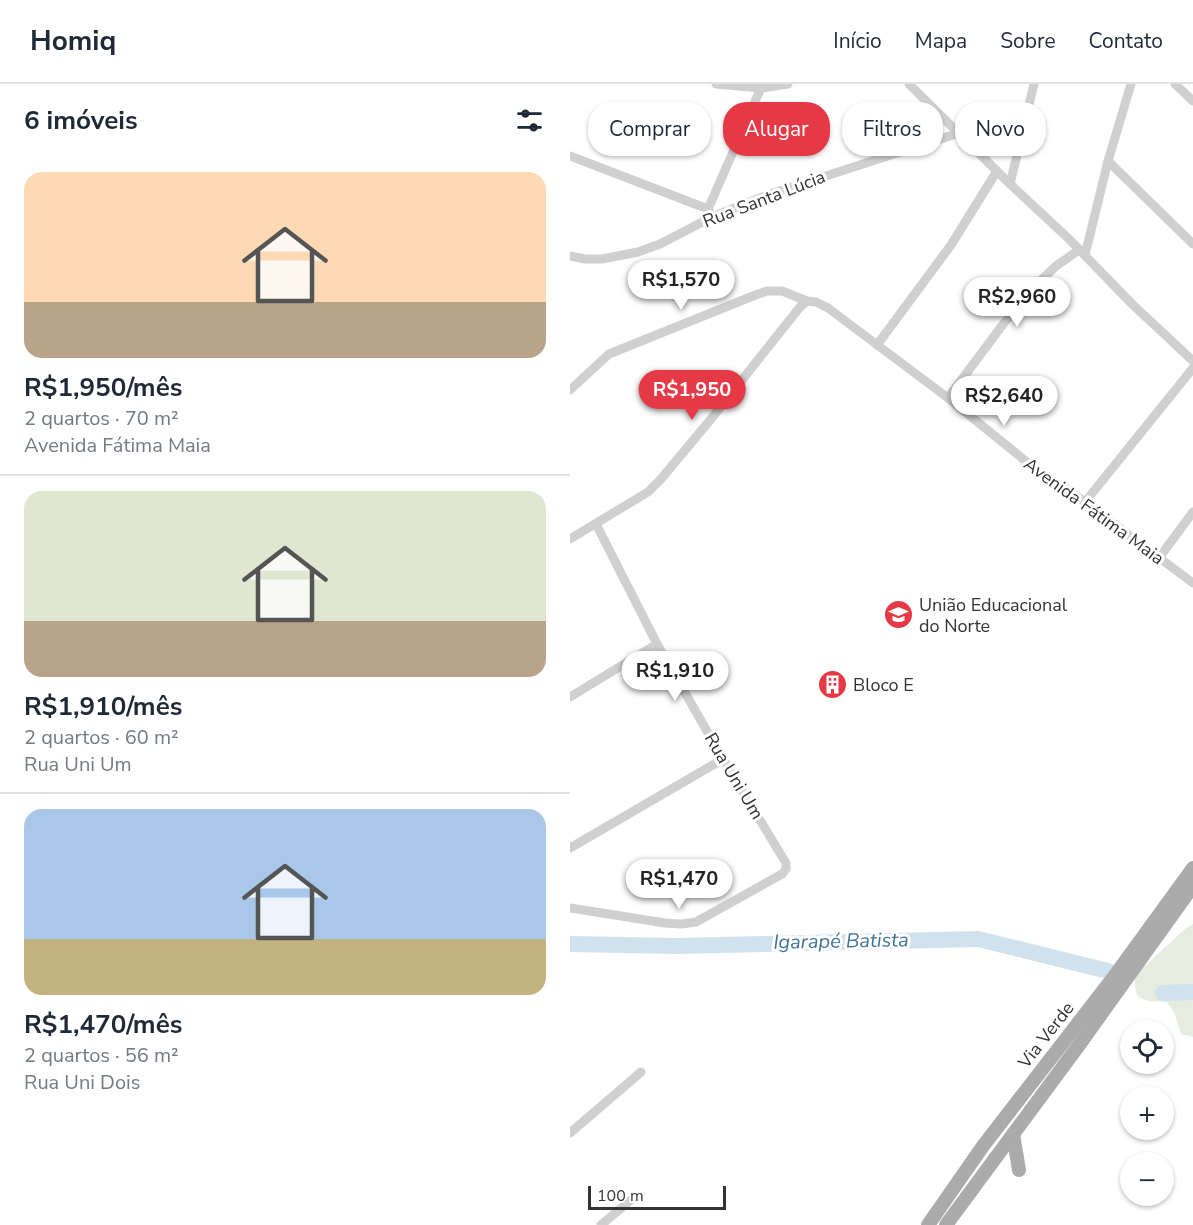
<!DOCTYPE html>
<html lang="pt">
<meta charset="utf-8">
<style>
body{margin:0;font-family:"Nunito Sans",sans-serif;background:#f6f6f7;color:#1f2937;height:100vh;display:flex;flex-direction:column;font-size:22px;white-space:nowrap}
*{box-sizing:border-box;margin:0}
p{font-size:20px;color:#747a83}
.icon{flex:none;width:33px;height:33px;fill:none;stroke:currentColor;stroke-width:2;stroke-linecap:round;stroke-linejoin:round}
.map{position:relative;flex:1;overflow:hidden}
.drawer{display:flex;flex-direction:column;background:#fff;width:570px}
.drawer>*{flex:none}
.guide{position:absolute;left:18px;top:18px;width:514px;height:54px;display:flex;gap:12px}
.fabs{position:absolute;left:550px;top:936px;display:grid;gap:12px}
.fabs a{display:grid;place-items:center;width:54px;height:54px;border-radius:50%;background:#fff;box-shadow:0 2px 4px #0004;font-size:30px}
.scale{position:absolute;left:18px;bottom:15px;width:138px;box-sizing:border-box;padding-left:6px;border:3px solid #333;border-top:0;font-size:16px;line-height:21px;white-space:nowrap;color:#333;-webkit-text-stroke:4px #fff;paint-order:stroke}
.price{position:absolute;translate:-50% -51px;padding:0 14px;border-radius:21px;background:#fff;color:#222;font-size:20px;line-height:39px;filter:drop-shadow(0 2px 3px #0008)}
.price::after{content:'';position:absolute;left:50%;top:36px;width:18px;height:14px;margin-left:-9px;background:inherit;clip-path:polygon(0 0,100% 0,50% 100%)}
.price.active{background:#e63946;color:#fff}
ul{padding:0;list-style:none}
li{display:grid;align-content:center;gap:12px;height:318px;padding:0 24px}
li+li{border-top:2px solid #e0e1e3}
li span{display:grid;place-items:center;height:186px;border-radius:18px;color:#555}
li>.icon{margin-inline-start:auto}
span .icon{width:108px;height:108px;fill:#fffc;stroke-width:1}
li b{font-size:26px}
h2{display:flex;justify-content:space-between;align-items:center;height:72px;padding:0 24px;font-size:26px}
.chip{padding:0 21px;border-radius:24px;background:#fff;box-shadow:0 2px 4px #0004;font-size:21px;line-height:54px}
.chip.active{background:#e63946;color:#fff}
header{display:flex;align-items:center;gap:36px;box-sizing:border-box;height:84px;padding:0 30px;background:#fff;border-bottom:2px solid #e0e1e3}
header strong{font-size:28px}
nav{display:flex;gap:33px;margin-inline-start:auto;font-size:21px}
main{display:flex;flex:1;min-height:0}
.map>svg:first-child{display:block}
.green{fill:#e6ecdf}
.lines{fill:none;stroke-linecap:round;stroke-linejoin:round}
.river{stroke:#cfe2ee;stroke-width:16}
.street{stroke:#d0d0d0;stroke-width:9}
.primary{stroke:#ababab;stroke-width:14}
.labels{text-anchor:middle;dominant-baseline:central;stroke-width:6;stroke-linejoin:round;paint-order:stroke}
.street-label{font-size:18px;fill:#333;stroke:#fff}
.poi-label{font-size:18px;fill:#333;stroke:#fff;text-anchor:start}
.water-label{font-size:20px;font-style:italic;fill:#3f7597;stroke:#fff}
</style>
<header>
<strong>Homiq</strong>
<nav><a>Início</a><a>Mapa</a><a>Sobre</a><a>Contato</a></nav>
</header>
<main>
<section class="drawer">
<h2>6 imóveis<svg class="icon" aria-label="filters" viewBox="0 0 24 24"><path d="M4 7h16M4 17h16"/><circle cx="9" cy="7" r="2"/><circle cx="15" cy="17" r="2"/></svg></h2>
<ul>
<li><span style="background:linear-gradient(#ffd9b3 70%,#b9a48a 0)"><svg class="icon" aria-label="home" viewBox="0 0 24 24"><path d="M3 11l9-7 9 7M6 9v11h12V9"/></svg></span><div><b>R$1,950/mês</b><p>2 quartos · 70 m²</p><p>Avenida Fátima Maia</p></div></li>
<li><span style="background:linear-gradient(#dfe7d0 70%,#b9a48a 0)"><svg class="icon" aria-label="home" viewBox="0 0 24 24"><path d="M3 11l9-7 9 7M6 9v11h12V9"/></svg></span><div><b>R$1,910/mês</b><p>2 quartos · 60 m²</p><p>Rua Uni Um</p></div></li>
<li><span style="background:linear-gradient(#a9c7e8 70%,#c2b280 0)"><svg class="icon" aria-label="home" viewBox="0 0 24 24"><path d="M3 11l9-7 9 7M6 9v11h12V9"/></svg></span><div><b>R$1,470/mês</b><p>2 quartos · 56 m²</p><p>Rua Uni Dois</p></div></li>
</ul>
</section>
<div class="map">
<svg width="623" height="1141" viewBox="0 0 623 1141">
<rect width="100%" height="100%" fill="#fff"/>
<!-- green -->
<path class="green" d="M623,840V953L611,950L604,928L597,918C573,917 563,918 565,891L615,845Z"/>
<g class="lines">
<!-- river -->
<g class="river">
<path d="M0,860L108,862L408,855L538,887"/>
<path d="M593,909L623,908"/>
</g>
<!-- street -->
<g class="street">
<path d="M146,0L191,4L218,0"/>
<path d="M339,0L440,100L499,155L562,220L623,277"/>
<path d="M605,0L623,17"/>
<path d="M0,72L138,125L142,133"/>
<path d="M538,77L623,160"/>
<path d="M440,100L464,0"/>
<path d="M138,125L191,4L190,0"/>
<path d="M515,171L538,77L561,0"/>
<path d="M0,172L15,175H32L68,168L90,160L142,133L200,110L389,49"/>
<path d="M307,261L381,161L427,87"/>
<path d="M0,306L39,270L183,212L197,207H212L237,217L246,218L258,224L378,314L463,383L500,407L623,499"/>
<path d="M378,314L434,239L463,204L486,182L509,166"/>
<path d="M515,418L623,284"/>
<path d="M0,455L78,408L91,395L141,335L230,223L237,217"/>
<path d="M589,474L623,428"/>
<path d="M0,613L87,560"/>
<path d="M0,764L153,675"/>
<path d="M0,824L95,839L111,840L126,838L212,790L216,785V779L153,675L87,560L26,440"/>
<path d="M0,1049L71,988"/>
<path d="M31,1141L62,1115"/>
</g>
<!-- primary -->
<g class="primary">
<path d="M443,1050L449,1086"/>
<path d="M358,1141L413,1062L543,894L623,784"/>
<path d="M376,1141L509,961L623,802"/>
</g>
</g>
<!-- icons -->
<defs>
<symbol id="university-disc" viewBox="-11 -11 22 22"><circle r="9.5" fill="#e63946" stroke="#fff"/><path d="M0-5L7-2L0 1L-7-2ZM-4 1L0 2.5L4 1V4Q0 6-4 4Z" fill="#fff"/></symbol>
<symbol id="building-disc" viewBox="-11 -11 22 22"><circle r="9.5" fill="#e63946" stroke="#fff"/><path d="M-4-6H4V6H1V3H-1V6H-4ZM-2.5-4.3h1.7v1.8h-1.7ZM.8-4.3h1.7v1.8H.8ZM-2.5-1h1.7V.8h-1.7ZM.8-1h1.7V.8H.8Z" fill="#fff"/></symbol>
</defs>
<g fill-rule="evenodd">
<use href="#university-disc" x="312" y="514" width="33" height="33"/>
<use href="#building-disc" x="246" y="584" width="33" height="33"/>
</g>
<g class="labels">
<!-- street labels -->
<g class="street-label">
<text transform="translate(194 115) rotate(-21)">Rua Santa Lúcia</text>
<text transform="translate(524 427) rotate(36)">Avenida Fátima Maia</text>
<text transform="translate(164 692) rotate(59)">Rua Uni Um</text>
<text transform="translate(476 951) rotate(-52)">Via Verde</text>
</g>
<!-- poi labels -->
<g class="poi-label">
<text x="349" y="521">União Educacional<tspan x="349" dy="21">do Norte</tspan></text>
<text x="283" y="601">Bloco E</text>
</g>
<!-- water labels -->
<g class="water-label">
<text transform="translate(271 857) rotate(-1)">Igarapé Batista</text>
</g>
</g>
</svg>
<div class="fabs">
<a><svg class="icon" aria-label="locate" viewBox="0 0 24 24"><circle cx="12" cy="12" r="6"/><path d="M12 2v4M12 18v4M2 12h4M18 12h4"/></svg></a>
<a>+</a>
<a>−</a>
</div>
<div class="scale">100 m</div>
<b class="price" style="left:111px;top:227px">R$1,570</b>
<b class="price" style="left:447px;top:244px">R$2,960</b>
<b class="price active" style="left:122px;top:337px">R$1,950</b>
<b class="price" style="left:434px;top:343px">R$2,640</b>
<b class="price" style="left:105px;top:618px">R$1,910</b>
<b class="price" style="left:109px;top:826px">R$1,470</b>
<div class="guide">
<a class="chip">Comprar</a>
<a class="chip active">Alugar</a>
<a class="chip">Filtros</a>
<a class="chip">Novo</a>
</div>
</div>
</main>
